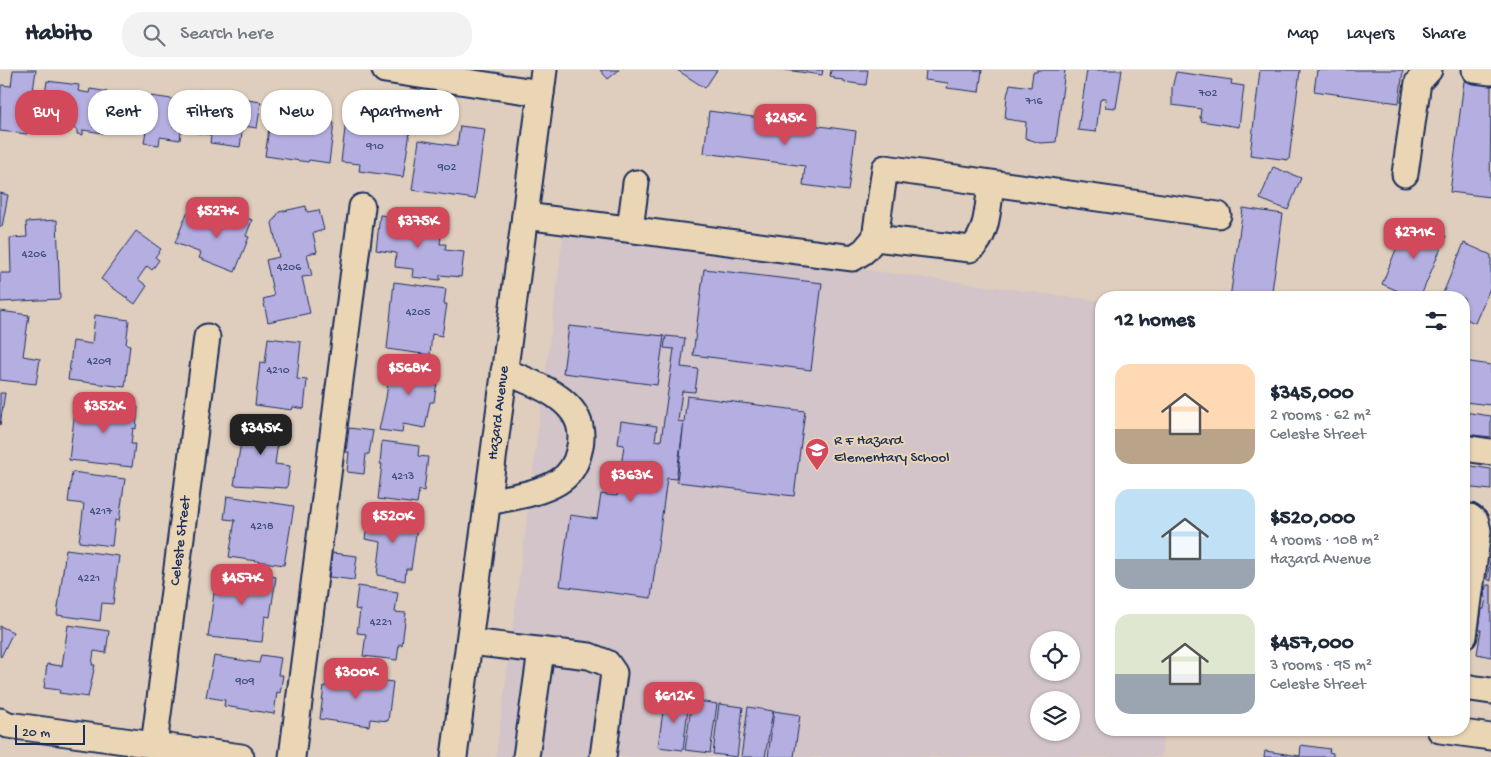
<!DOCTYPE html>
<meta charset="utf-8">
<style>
body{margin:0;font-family:"Gochi Hand",sans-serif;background:#f2f2f3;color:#1f2937;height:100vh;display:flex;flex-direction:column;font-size:19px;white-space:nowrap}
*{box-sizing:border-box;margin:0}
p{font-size:16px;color:#747a83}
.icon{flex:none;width:28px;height:28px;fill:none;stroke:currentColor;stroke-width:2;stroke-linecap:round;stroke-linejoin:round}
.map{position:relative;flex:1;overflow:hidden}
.panel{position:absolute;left:1095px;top:221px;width:375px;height:445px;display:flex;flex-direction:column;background:#fff;border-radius:20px;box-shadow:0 1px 4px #0004}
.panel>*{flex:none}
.hud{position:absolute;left:15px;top:20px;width:475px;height:45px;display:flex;gap:10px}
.controls{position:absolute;left:1030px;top:561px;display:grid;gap:10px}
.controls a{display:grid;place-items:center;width:50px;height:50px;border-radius:50%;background:#fff;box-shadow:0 1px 4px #0004;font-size:25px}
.scale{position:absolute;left:15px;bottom:12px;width:70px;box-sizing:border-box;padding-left:5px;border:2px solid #1b2f5e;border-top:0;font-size:14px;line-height:18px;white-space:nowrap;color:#1b2f5e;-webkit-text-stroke:4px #ead6b4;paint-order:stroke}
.price{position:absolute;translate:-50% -42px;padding:0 11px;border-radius:10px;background:#d1495b;color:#fff;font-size:16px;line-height:32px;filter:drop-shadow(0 1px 2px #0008)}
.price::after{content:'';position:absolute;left:50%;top:30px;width:15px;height:11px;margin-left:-8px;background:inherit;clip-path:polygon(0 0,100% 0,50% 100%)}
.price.current{background:#222;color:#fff}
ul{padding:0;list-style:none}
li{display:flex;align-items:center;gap:15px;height:125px;padding:0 20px}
li span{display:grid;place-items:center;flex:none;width:140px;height:100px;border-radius:15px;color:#555}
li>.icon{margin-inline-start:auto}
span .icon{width:60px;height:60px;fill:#fffc;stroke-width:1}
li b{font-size:21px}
h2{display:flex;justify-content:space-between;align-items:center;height:60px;padding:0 20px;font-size:21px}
.pill{padding:0 18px;border-radius:20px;background:#fff;box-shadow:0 1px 4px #0004;font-size:18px;line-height:45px}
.pill.current{background:#d1495b;color:#fff}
header{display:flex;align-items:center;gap:30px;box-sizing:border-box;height:70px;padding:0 25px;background:#fff;border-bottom:1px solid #e0e1e3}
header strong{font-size:24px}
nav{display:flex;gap:28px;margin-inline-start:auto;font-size:18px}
.search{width:350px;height:45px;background:#f2f2f3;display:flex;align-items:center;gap:12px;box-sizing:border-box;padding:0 18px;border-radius:20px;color:#747a83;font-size:19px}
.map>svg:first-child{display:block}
.built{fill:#d2c4c8;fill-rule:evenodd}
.building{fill:#b5aee0;stroke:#1b2f5e}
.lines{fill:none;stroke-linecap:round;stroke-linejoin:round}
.minor-casing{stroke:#1b2f5e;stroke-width:29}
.minor{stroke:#ead6b4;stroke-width:25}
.labels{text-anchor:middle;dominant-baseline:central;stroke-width:4;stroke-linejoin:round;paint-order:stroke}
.number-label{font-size:12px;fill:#424f7e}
.street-label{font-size:15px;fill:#1b2f5e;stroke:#ead6b4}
.poi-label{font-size:15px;fill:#1b2f5e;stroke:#ead6b4;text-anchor:start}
</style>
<header>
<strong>Habito</strong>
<div class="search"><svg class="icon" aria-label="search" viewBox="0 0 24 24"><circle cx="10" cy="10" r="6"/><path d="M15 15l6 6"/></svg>Search here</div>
<nav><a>Map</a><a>Layers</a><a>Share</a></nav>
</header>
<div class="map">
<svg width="1491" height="687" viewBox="0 0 1491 687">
<rect width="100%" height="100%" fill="#dfcebd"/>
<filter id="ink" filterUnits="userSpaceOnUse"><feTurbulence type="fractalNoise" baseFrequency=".02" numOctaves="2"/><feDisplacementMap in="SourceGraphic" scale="10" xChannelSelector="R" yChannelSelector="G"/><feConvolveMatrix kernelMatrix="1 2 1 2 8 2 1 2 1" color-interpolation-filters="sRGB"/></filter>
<g filter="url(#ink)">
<!-- built -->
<path class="built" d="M564,160L1101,231V660H1164L1161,687H496ZM1039,570H1071V602H1039ZM1039,630H1071V662H1039Z"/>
<!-- building -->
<g class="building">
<path d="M13,0H36L27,64L0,61L1,15L11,16Z"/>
<path d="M600,0H619L608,9Z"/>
<path d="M677,0H717L705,18Z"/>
<path d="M785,0H823L822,5Z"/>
<path d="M831,0H868L866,15L844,12V10L834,9V7L830,6Z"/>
<path d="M926,0H982L979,22L947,18L948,13L925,10Z"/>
<path d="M1037,0H1065L1056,72L1040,73L1025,68L1026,52L1005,49L1007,26L1010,14L1031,17L1033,2H1037Z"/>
<path d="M1087,0H1122L1116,38L1105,37L1106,28H1102L1101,30H1100L1096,62L1078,60Z"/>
<path d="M1260,0H1300L1289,90L1250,85Z"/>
<path d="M1317,0H1403L1399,33L1314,21Z"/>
<path d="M1176,2L1232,10L1231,14L1244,16L1239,57L1201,51V48H1200L1201,39L1172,35V18Z"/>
<path d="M47,11L79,15L78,21L89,23L90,19L110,22L103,63L83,60V65L77,64V59L41,53Z"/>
<path d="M1464,11L1491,14L1490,127L1450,122Z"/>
<path d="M198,20L241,26V29L261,32L257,58L243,56L240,77L210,73L211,65L192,62Z"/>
<path d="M122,24L143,27V30L150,31L151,26L178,30V28L185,29L180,70L160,67L159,75L144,73L146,60L132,58V53L118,51Z"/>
<path d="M709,41L856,61L848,121L803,115L805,96L704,83Z"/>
<path d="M288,47L334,53L329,93L309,90L308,92L265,86L270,51L287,53Z"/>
<path d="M346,50L379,54L378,61L389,62L390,59L410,62L403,107L359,101L360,94L341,92Z"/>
<path d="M460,56L485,59L475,129L412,120L419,70L457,76Z"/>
<path d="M1273,97L1301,108L1288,140L1260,129Z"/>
<path d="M0,123L8,125L2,157L0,156Z"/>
<path d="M306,136L307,142L319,140L324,160L313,163L317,182L307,184L312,206L302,207L310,243L268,252L263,229L274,226L266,190L279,187L272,153L279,142Z"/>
<path d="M1243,138L1283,144L1271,228H1230Z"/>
<path d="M225,140L252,150L246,166L249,167L235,202L199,188L201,183L175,173L187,143L218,156Z"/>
<path d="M380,145L404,148V151H408L407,154L442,158L440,174H446L445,180L464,182L461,207L440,205V210L412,207L413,199L395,197L396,183L376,180Z"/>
<path d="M57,150L60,229L0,232V203H11L10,168L27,167L26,152Z"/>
<path d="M1408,150L1446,166L1420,228H1414L1382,214Z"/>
<path d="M136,161L161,179L155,187L159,190L152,200L147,196L138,209L147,216L135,234L101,209Z"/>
<path d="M1464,173L1491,185V216L1475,253L1464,248V228H1441Z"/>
<path d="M704,199L822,213L811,300L693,285Z"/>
<path d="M394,212L446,219L444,234H447L442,266L432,264L430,285L387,279Z"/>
<path d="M0,241L29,245L23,286L40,289L36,314L0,310Z"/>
<path d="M95,245L129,250L126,274L130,275L125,317L68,310L73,271L92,274Z"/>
<path d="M569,256L664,266L657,315L563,303Z"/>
<path d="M666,266L685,268L681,297L698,299L695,322L682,321L678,351L684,352L676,409L667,408L651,528L560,516L570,445L597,449L601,424L617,426L624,375L618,374L621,351L657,356L655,370L661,371L674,279L664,278Z"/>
<path d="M268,268L301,272L297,309L307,310L304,339L293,337L292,340L255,335L260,292L265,293Z"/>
<path d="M1464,291L1491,295V335L1464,332Z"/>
<path d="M391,292L439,298L434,332H430L425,358L403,354L402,363L379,360L386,328Z"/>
<path d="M0,323H5L0,355Z"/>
<path d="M687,326L805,341L794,426L677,412Z"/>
<path d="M76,332L138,337L136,359L133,358L131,374H135L132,397L69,390Z"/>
<path d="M1464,342L1491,346V367L1464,364L1466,355H1464Z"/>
<path d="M249,347L281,351L275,394L290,396L287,418L234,415L241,372H244L247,351H248Z"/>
<path d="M349,358L373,361L369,384H366L364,404L347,402L349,382H346Z"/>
<path d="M382,371L419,376L418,386L428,387L424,421L419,420L417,434L378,429L382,394H380Z"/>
<path d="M1464,395L1491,399V420L1464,417Z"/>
<path d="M72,402L125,409L119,451L115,450L112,476L79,472L84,434L68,432Z"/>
<path d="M227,426L294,436L284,495L229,487L235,450L224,449Z"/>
<path d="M369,444L418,450L411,499H406L405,511L377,505L381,472L365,469Z"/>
<path d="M66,479L119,486L113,534L102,533L100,551L57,545Z"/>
<path d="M332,483L357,486L354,510L329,507Z"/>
<path d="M1491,486V511L1487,509Z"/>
<path d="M222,499L276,507L270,547L265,546L262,572L208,567L214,523L218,524Z"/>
<path d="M1487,515H1491V587L1477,584L1481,560H1479L1482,539H1484L1486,527H1484L1486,516Z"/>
<path d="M358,516L398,522L395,542L406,543L402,575L399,574L397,590L363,586L366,564L357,563L360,540L355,539Z"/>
<path d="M68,555L109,561L106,583L94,581L92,595H95L88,627L59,623L60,620L44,618L47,594L62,596Z"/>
<path d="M0,556L13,562L1,587L0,586Z"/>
<path d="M261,585L281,588L278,605H283L280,623L277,622L274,644L224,636L225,630L206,627L214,586L259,593Z"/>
<path d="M329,604L393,612L388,651L370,649L369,656L320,649L324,616H327Z"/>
<path d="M665,627L689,630L683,680L658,677Z"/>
<path d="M692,630L717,634L710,683L685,680Z"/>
<path d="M719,634L743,637L737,687L713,684Z"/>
<path d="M748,637L773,641L765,687H741Z"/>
<path d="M774,641L800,645L794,687H768Z"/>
<path d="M1301,675L1330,679L1329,682L1333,683V687H1264L1265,681L1300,686Z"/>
</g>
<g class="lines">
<defs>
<g id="minor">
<path d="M385,0L541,23"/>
<path d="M1475,0L1491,2"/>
<path d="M1405,104L1418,12L1429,0"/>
<path d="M525,146L853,188L864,181L875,168L885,98L1218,145"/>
<path d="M630,159L636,113"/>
<path d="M875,168L970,179C988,167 988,134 991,114"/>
<path d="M1464,378L1491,382"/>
<path d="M488,432C511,427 538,424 558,412C570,405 576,395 579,381C592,332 539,316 504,301"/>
<path d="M1464,447H1470L1476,452L1478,461L1464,566"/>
<path d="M470,572L589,586L607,593L614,603L603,687"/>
<path d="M1464,617L1491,621"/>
<path d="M0,651L8,655L241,687"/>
<path d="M1440,660L1491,667"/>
<path d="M154,675L207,267"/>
<path d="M292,687L362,137"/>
<path d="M454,687L544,0"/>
<path d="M526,687L541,581"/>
</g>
</defs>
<!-- minor casing -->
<use href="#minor" class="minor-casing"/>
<!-- minor -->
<use href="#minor" class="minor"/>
</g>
</g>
<!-- icons -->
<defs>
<symbol id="school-pin" viewBox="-11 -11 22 30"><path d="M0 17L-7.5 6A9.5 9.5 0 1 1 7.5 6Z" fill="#d1495b" stroke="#ead6b4"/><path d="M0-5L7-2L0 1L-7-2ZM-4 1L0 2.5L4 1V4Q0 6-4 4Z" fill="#fff"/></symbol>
</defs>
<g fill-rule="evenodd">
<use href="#school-pin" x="803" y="366" width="28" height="38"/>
</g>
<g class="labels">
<!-- number labels -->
<g class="number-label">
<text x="1208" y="24">702</text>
<text x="1034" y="32">716</text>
<text x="375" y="77">910</text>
<text x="447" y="98">902</text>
<text x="34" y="185">4206</text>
<text x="289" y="198">4206</text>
<text x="418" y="243">4205</text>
<text x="99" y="292">4209</text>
<text x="278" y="301">4210</text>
<text x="403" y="407">4213</text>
<text x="101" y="442">4217</text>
<text x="262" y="457">4218</text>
<text x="89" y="509">4221</text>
<text x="381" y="553">4221</text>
<text x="245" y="612">909</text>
</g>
<!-- street labels -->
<g class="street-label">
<text transform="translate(499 343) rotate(-83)">Hazard Avenue</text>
<text transform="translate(181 471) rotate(-83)">Celeste Street</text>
</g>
<!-- poi labels -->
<g class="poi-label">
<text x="834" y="371">R F Hazard<tspan x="834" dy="17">Elementary School</tspan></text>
</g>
</g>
</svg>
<div class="controls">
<a><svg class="icon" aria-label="locate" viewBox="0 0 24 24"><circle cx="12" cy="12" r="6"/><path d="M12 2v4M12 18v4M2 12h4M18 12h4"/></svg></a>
<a><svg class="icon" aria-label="layers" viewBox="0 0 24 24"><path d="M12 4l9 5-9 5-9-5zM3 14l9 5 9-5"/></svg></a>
</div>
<div class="scale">20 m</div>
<b class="price" style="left:785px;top:76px">$245K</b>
<b class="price" style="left:217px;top:169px">$527K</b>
<b class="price" style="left:418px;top:179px">$375K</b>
<b class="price" style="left:1414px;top:190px">$271K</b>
<b class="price" style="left:409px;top:326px">$568K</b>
<b class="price" style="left:104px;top:364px">$352K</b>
<b class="price current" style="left:261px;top:386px">$345K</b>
<b class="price" style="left:631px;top:433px">$363K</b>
<b class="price" style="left:393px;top:474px">$520K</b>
<b class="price" style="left:242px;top:536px">$457K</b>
<b class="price" style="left:356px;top:630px">$300K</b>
<b class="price" style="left:674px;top:654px">$612K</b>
<div class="hud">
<a class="pill current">Buy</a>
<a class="pill">Rent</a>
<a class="pill">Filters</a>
<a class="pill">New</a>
<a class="pill">Apartment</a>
</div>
<section class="panel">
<h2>12 homes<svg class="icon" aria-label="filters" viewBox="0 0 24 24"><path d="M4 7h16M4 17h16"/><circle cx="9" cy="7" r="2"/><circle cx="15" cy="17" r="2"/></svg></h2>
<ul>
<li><span style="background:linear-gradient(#ffd9b3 65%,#b9a48a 0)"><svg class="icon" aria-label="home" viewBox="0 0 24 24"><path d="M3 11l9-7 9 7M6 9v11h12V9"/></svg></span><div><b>$345,000</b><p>2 rooms · 62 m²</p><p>Celeste Street</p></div></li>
<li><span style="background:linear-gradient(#bfe0f5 70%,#9aa5b1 0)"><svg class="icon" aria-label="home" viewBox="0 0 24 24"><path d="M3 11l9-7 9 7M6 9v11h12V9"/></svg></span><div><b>$520,000</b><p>4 rooms · 108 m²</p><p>Hazard Avenue</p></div></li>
<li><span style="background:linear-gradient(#dfe7d0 60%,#9aa5b1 0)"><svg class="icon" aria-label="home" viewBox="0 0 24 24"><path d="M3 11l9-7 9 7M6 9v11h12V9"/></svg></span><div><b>$457,000</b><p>3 rooms · 95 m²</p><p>Celeste Street</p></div></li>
</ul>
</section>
</div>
